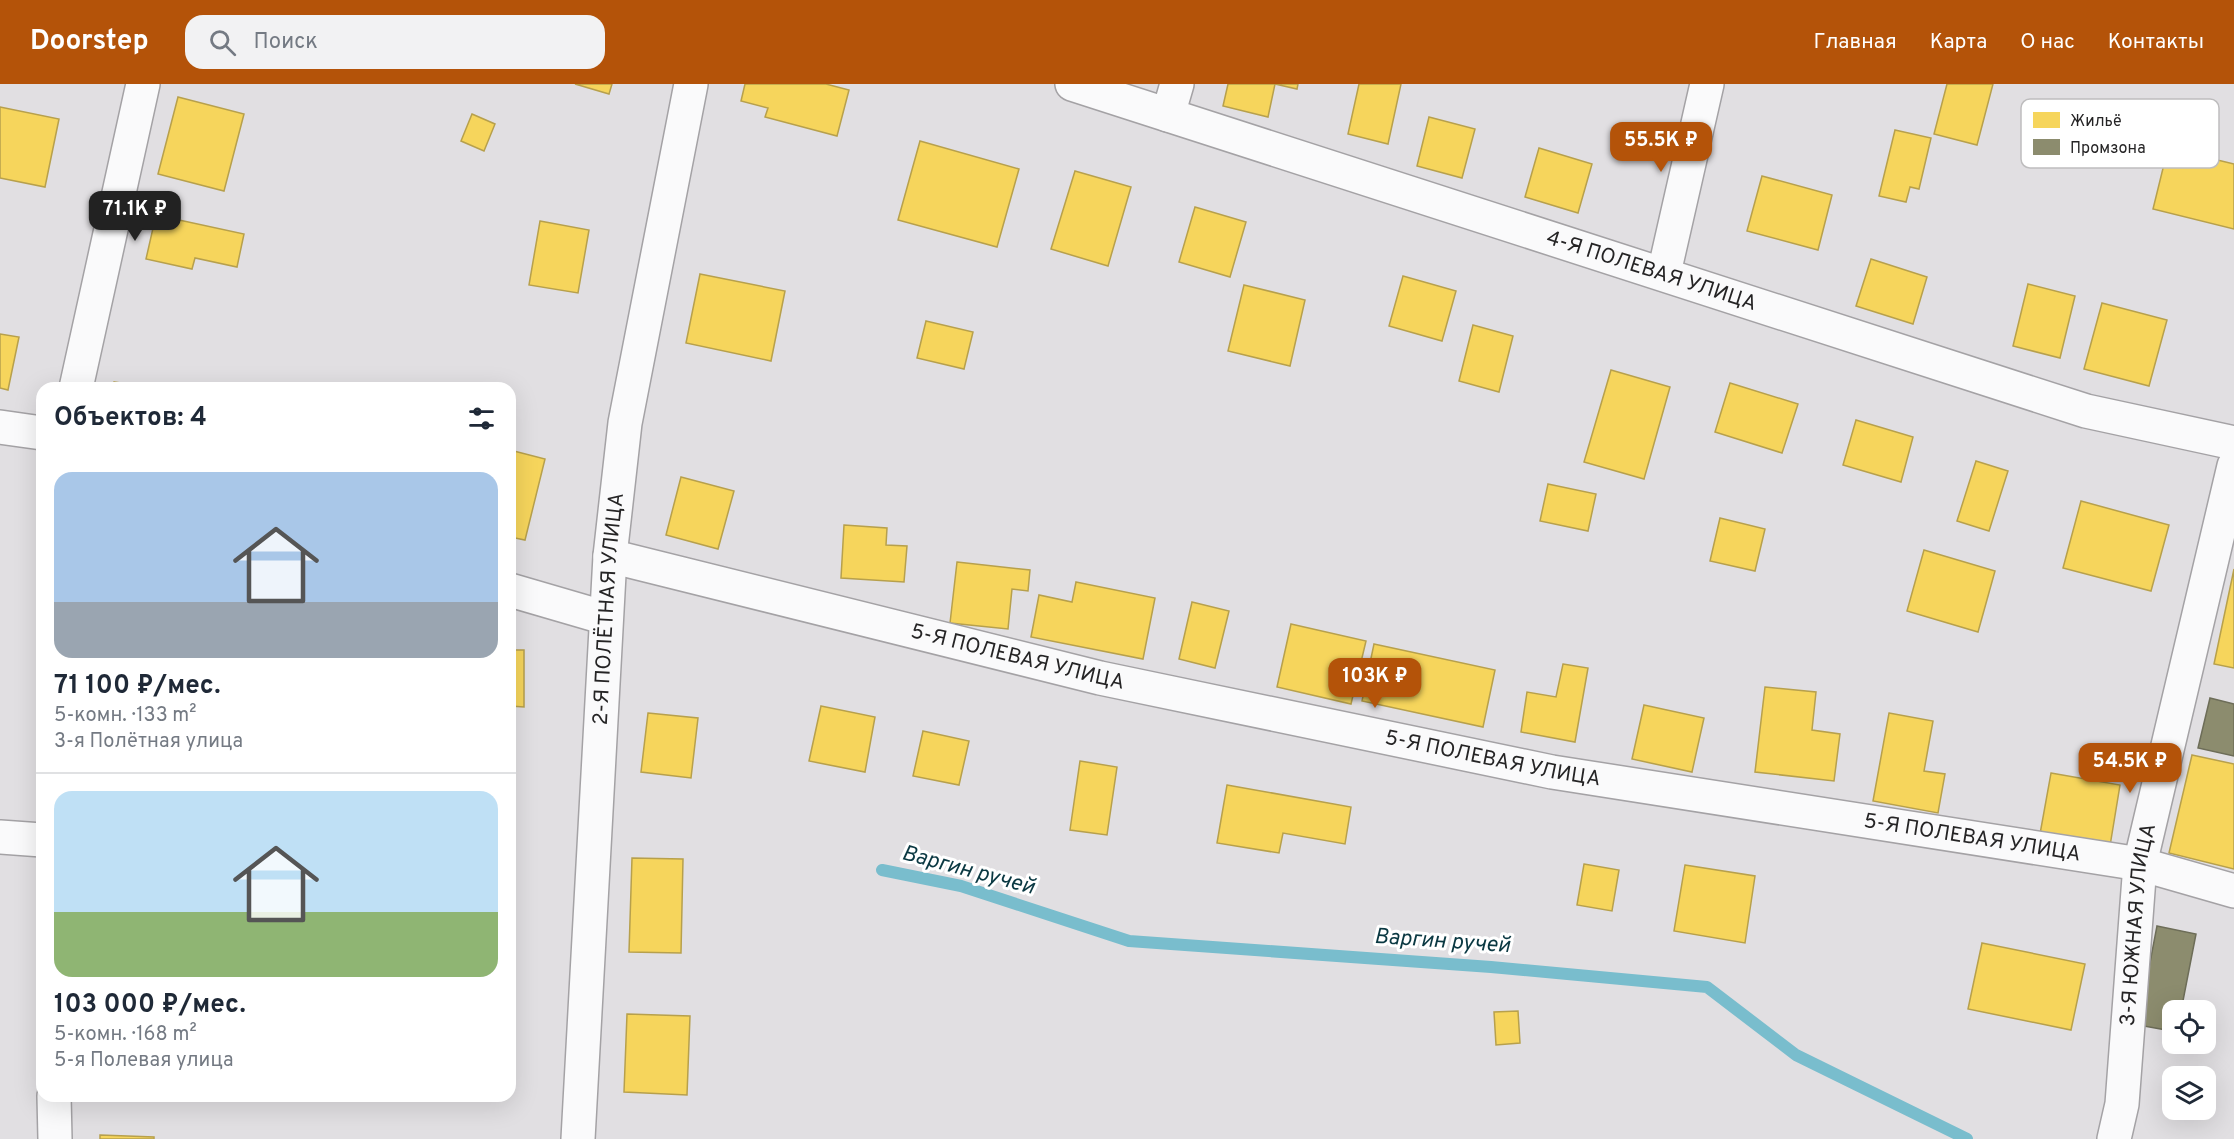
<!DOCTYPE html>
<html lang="ru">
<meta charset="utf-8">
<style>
body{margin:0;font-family:Overpass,sans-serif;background:#f2f2f3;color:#1f2937;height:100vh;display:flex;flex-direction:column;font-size:22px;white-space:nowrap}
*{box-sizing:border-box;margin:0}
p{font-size:20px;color:#747a83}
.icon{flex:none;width:33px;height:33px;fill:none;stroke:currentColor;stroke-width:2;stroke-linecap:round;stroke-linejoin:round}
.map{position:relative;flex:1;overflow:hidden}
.details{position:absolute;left:36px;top:298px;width:480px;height:720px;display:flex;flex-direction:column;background:#fff;border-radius:18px;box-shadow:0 6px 24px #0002}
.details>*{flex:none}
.buttons{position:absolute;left:2162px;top:916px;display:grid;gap:12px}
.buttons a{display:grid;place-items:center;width:54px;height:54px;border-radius:12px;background:#fff;box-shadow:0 6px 24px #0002;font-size:30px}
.price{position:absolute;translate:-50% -51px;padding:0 14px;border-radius:12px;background:#b45309;color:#fff;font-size:20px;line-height:39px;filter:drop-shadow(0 2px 3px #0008)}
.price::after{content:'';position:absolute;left:50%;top:36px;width:18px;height:14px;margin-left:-9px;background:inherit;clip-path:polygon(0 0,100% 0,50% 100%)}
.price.on{background:#222;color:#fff}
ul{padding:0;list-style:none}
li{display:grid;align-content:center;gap:12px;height:318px;padding:0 18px}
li+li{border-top:2px solid #e0e1e3}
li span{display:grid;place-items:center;height:186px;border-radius:18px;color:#555}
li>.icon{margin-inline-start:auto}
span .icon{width:108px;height:108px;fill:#fffc;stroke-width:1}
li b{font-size:26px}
h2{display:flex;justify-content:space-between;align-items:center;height:72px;padding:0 18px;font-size:26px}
header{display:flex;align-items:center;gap:36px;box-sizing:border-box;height:84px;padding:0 30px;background:#b45309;color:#fff}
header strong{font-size:28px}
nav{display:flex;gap:33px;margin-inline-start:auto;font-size:21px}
.search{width:420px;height:54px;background:#f2f2f3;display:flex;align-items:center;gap:15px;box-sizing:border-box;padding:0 21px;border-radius:18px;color:#747a83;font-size:22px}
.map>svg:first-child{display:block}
.homes{fill:#f6d55c;stroke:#b7a04c;stroke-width:1.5}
.industry{fill:#8c8c6e;stroke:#6d6d58;stroke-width:1.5}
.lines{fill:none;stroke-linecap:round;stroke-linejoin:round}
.stream{stroke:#79bdcd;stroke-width:12}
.minor-casing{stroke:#a4a2a5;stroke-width:36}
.minor{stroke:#fafafb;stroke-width:33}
.labels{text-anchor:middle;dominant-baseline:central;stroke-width:6;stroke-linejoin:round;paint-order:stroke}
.street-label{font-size:21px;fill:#252425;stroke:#fff}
.water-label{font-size:22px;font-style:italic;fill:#0a3842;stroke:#fff}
.key{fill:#fff;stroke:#bebdbe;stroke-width:1.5}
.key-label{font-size:16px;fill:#252425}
</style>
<header>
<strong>Doorstep</strong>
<div class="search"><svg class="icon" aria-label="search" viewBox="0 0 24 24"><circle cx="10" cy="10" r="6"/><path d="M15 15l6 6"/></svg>Поиск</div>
<nav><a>Главная</a><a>Карта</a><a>О нас</a><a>Контакты</a></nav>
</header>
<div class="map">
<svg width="2234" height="1055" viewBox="0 0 2234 1055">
<rect width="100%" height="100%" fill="#e1dfe2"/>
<!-- homes -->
<g class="homes">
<path d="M575,0H612L609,10Z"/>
<path d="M745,0H826L849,6L837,52L765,33L768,24L741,17Z"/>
<path d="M1228,0H1298L1297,5L1275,0L1268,33L1223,22Z"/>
<path d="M1359,0H1401L1388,60L1348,50Z"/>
<path d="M1947,0H1993L1977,61L1934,50Z"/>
<path d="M178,13L244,30L224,107L158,90Z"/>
<path d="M0,23L59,35L45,103L0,94Z"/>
<path d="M472,30L495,40L484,67L461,57Z"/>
<path d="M1429,33L1475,45L1462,94L1417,82Z"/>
<path d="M1895,46L1931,54L1919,105L1910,103L1906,118L1879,112Z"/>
<path d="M920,57L1019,85L997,163L898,136Z"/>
<path d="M1539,64L1592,80L1578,129L1525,113Z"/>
<path d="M2168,64L2234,80V145L2153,125Z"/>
<path d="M1075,87L1131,103L1108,182L1051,165Z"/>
<path d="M1762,92L1832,111L1818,166L1747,147Z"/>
<path d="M1195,123L1246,138L1230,193L1179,178Z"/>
<path d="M156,131L244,150L237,183L195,174L192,185L146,175Z"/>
<path d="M540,137L589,146L578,209L529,201Z"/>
<path d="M1871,175L1927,193L1913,240L1856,222Z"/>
<path d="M700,190L785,207L771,277L686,259Z"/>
<path d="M1403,192L1456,207L1442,257L1389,242Z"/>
<path d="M2028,200L2075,212L2060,274L2013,262Z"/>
<path d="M1244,201L1305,216L1290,282L1228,267Z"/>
<path d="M2102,219L2167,236L2149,302L2084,285Z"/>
<path d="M926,237L973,248L964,285L917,274Z"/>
<path d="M1473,241L1513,252L1499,308L1459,297Z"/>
<path d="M0,250L19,253L8,306L0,304Z"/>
<path d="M1611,286L1670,303L1644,395L1584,378Z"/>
<path d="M114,298L155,304H113Z"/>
<path d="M1730,299L1798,320L1782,369L1715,348Z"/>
<path d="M1856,336L1913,353L1901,398L1843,381Z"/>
<path d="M510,366L545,375L525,456L510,453Z"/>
<path d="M1976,377L2008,387L1989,447L1957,437Z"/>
<path d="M681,393L734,407L718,465L666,451Z"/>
<path d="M1548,400L1596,410L1588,447L1540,437Z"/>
<path d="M2081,417L2169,441L2151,507L2063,484Z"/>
<path d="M1720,434L1765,445L1755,487L1710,477Z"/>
<path d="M844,441L887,444L886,461L907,462L904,498L841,494Z"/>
<path d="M1924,466L1995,487L1978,548L1907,527Z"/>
<path d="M957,478L1030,486L1028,507L1012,505L1008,545L950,539Z"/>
<path d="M2234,485V584L2214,580Z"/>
<path d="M1076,498L1155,514L1143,575L1031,553L1039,511L1072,518Z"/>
<path d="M1192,518L1229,527L1215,584L1179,575Z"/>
<path d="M1291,540L1366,557L1351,620L1277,603Z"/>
<path d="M1374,560L1495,586L1483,643L1362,617Z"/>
<path d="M510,566H524V623L510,622Z"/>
<path d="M1563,580L1588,584L1575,658L1521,648L1527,608L1556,613Z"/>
<path d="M1765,603L1816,608L1812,646L1840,650L1834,697L1755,688Z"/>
<path d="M1644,621L1704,634L1692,688L1632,675Z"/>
<path d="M821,622L875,633L865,688L809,677Z"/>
<path d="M648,629L698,634L691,694L641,688Z"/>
<path d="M1889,629L1933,637L1924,687L1945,690L1938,729L1873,717Z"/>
<path d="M923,647L969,657L959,701L913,692Z"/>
<path d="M2192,671L2234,680V785L2169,769Z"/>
<path d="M1080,677L1117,683L1107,751L1070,746Z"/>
<path d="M2051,689L2120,701L2110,762L2040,750Z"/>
<path d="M1227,701L1351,723L1345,760L1283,749L1279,769L1217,759Z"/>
<path d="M632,774L683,775L681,869L629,868Z"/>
<path d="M1584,780L1619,786L1612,827L1577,821Z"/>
<path d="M1685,781L1755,792L1745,859L1674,847Z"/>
<rect x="510" y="782" width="3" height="55"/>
<path d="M1982,859L2085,880L2071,946L1968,925Z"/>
<path d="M1518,927L1520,959L1496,961L1494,928Z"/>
<path d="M627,930L690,932L687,1011L624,1008Z"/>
<path d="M100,1051L154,1053V1055H100Z"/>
</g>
<!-- industry -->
<g class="industry">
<path d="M2210,614L2234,620V672L2198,664Z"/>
<path d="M2157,842L2196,850L2181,927H2172V947L2138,941Z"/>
</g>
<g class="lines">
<!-- stream -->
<path class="stream" d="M882,786L961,802L1129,857L1491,883L1707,903L1796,971L1967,1055"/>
<defs>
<g id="minor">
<path id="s1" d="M1072,0L2086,327L2234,359"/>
<path d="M1168,31L1177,0"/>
<path d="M1664,189L1707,0"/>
<path d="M76,304L143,0"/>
<path d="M0,343L42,349"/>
<path id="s2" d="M610,472L1100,594L1552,688L2140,780L2234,807"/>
<path d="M510,506L606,534"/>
<path d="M0,753L42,756"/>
<path d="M54,1012L55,1055"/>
<path id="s3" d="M578,1055L610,472L625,339L691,0"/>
<path id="s4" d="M2114,1055L2122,1020L2140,780L2234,382"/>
</g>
</defs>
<!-- minor casing -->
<use href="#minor" class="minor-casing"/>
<!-- minor -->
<use href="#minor" class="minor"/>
</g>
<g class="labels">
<!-- street labels -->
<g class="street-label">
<text stroke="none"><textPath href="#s1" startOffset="609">4-Я ПОЛЕВАЯ УЛИЦА</textPath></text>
<text stroke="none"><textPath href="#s3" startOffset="531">2-Я ПОЛЁТНАЯ УЛИЦА</textPath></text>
<text stroke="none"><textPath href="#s2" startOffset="420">5-Я ПОЛЕВАЯ УЛИЦА</textPath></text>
<text stroke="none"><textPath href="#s2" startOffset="906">5-Я ПОЛЕВАЯ УЛИЦА</textPath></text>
<text stroke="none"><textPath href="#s2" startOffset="1392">5-Я ПОЛЕВАЯ УЛИЦА</textPath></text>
<text stroke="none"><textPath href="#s4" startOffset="216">3-Я ЮЖНАЯ УЛИЦА</textPath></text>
</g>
<!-- water labels -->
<g class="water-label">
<text transform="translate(968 787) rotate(15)">Варгин ручей</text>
<text transform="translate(1442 858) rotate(4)">Варгин ручей</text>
</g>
</g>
<!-- legend -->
<rect x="2021" y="15" width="198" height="69" rx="9" class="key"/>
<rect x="2033" y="28" width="27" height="16" fill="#f6d55c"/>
<rect x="2033" y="55" width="27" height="16" fill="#8c8c6e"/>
<g class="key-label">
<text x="2070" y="42">Жильё</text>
<text x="2070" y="69">Промзона</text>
</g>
</svg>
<div class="buttons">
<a><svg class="icon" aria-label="locate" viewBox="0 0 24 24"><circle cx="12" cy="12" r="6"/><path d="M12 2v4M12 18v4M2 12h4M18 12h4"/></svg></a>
<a><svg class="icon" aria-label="layers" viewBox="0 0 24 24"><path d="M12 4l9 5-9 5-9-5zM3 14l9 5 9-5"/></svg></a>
</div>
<b class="price" style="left:1661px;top:89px">55.5K ₽</b>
<b class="price on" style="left:135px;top:158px">71.1K ₽</b>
<b class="price" style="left:1375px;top:625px">103K ₽</b>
<b class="price" style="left:2130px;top:710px">54.5K ₽</b>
<section class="details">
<h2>Объектов: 4<svg class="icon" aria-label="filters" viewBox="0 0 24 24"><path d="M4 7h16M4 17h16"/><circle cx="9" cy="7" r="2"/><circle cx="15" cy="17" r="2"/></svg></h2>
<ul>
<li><span style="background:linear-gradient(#a9c7e8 70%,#9aa5b1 0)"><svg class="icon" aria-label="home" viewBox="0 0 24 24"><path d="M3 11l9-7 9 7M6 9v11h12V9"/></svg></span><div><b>71 100 ₽/мес.</b><p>5-комн. · 133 m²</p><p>3-я Полётная улица</p></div></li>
<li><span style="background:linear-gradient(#bfe0f5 65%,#8fb573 0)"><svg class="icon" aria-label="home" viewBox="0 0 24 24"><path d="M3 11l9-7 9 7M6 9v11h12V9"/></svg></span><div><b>103 000 ₽/мес.</b><p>5-комн. · 168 m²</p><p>5-я Полевая улица</p></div></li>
</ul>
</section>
</div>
